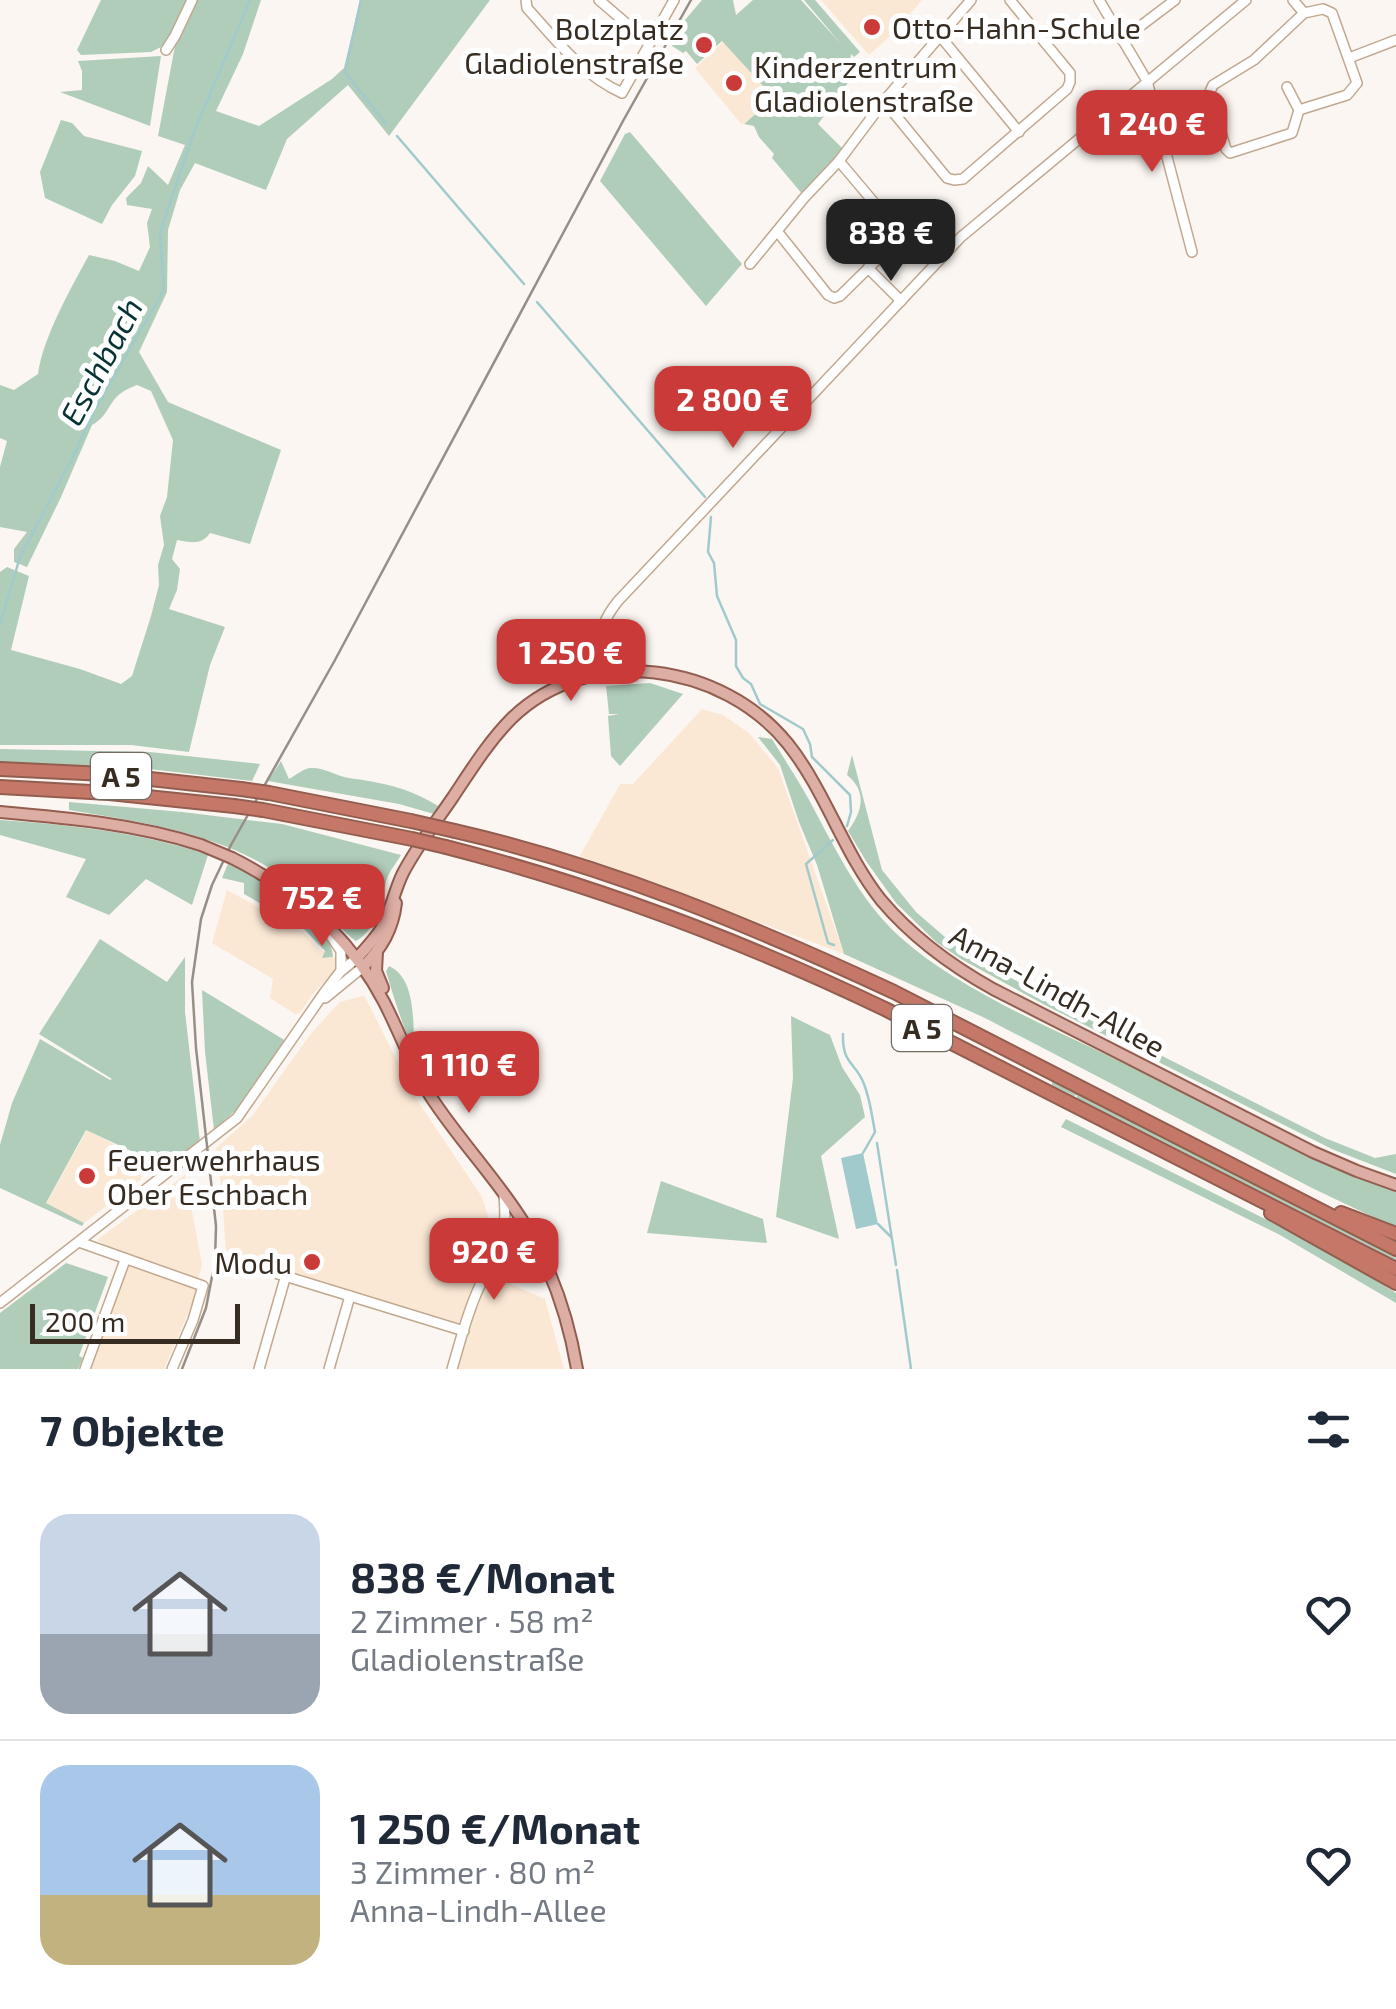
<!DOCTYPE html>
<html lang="de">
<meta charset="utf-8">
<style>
body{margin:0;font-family:"Exo 2",sans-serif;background:#f2f2f3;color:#1f2937;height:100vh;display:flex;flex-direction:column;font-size:38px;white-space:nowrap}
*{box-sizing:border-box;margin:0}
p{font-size:32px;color:#747a83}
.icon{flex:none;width:55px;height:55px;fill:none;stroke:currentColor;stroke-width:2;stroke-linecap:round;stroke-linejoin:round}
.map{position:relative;height:1369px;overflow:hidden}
.sheet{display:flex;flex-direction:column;background:#fff;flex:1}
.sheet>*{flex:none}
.scale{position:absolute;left:30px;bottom:25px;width:210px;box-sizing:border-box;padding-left:10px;border:5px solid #362c21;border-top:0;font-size:28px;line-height:35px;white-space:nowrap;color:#362c21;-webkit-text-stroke:8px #fff;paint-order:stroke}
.price{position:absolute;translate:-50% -85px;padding:0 22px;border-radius:20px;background:#c93a38;color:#fff;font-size:32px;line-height:65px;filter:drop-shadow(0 2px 5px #0008)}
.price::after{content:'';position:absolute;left:50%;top:60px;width:30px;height:22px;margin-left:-15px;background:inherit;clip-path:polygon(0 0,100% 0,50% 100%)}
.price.active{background:#222;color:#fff}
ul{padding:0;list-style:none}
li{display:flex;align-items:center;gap:30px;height:250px;padding:0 40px}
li+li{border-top:2px solid #e0e1e3}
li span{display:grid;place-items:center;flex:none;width:280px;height:200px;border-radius:30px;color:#555}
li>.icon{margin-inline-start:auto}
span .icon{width:120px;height:120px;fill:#fffc;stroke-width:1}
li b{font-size:42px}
h2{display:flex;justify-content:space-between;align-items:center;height:120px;padding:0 40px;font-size:42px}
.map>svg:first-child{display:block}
.built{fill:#fbe8d4}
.green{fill:#b0cdb9}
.water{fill:#a1cacc}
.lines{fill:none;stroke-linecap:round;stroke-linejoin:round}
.stream{stroke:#a1cacc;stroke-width:2.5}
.minor-casing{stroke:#c1a88e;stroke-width:12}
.major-casing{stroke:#935d4f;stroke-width:14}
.highway-casing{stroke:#935d4f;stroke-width:16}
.minor{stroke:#fff;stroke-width:9}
.major{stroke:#dcaea4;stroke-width:10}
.highway{stroke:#c57868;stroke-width:12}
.tram{stroke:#978f87;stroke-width:2.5}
.major-bridge-casing{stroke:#935d4f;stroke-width:14;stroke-linecap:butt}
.highway-bridge-casing{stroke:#935d4f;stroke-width:16;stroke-linecap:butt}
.major-bridge{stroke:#dcaea4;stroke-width:10}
.highway-bridge{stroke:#c57868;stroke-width:12}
.poi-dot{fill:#c93a38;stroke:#fff;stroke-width:4}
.labels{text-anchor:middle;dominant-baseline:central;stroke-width:10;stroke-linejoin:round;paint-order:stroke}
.shield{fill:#fff;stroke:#726b64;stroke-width:2.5}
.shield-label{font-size:28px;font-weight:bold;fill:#362c21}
.poi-label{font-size:30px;fill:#362c21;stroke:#fff;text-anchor:start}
.street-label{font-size:30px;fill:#362c21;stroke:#fff}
.water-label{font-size:32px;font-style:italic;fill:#083234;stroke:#fff}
</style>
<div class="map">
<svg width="1396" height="1369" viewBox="0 0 1396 1369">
<rect width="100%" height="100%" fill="#fbf6f1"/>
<!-- built -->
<g class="built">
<path d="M821,0H922L897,30L869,55Z"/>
<path d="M723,42L775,98L742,125L695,68Z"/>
<path d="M702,709L723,715L749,733L778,768L844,954L580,856L620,784H633Z"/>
<path d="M227,890L305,933L316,947L324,952L323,958L338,957L337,968L327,982L323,983L312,995L300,1013L295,1014L270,998L273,979L212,943Z"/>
<path d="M362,996L365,997L417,1100L482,1197L499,1249L495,1277L545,1299L564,1369H458L470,1326L226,1254L222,1194L216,1148L253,1115L309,1036L335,1007L340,1002Z"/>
<path d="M87,1130L149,1163L140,1180L84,1223L46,1204Z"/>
<path d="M185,1175L202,1264L194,1299L164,1369H81L125,1257L97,1240Z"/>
</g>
<!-- green -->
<g class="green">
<path d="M101,0H261L243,54L216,111L259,126L332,79L344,68L360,0H490L389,136L348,85L287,139L266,190L195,163L180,190L168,230L167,292L139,352L168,402L281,450L250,544L210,533C201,546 190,542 177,540L172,559L180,569L177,590L169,609L225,627L210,665L189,752L131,745H0V572L7,567L29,576L11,650L80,669L121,684L132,676L151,616L159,585L158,565L164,545L160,516L167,497L173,440L151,391L137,385C105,396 114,413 92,425L61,497L27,567L14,562V549L27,532L0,527V467L7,441L0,438V385L14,390L38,374C43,337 71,288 89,255L115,261L139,271L150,247L147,223L152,209L127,205L126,198L141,183L148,166L168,185L185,145L158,136L175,46L169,43L151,52L81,55L77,50Z"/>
<path d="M702,0H733L736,15L753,0H801L841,44L804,0H815L860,52L854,57L851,54L850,65H861L818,124L844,150L803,195L772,158L774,154L759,137L754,126L744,124L774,98L722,41L697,64L686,51L683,53L672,46L685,20Z"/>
<path d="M161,56L150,126L60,92L82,90V71L78,61Z"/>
<path d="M61,120L72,123L84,136L142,151L135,176L112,205L102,224L45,198L40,172Z"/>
<path d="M630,132L742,264L706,306L600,181L625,134Z"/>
<path d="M650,683L683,694L620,766L611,756L608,716L619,714H609L606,686Z"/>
<path d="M758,737L772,739C784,759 797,778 808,798C834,846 859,900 900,937C959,990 1048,1026 1119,1061C1211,1105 1300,1154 1396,1189V1228L1312,1188L985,1018L844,954L817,865L799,822L780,765Z"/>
<path d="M0,749L150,752L260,764L252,781L149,769L0,763Z"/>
<path d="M852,755L882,870L916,912L960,950L1053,1001L1325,1138L1375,1158L1396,1154V1174L1334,1150L1043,1004L961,959L936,942L896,903L866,861L848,831C862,812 868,792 847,775Z"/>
<path d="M281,761L289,779C296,775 303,769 310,768C324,767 336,776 349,778C383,783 407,787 438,806L434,814L399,804L268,781Z"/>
<path d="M69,802L182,812L282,824L401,855C397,862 391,869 388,876C379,899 380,927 356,941C343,932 334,919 323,908C311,896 295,884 281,875C218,833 142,822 69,810Z"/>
<path d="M0,820C71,825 141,832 208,855L192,905L146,879L109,915L66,897L86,859L0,835Z"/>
<path d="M229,861C260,877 332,919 333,957L322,958L325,951L302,927L244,894V883L222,878Z"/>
<path d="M100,939L167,982L185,957V1012L200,1142L168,1168L86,1130L46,1203L84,1223L82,1226L0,1188V1145L12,1103L40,1039L110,1080L112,1079L39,1034Z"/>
<path d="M389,966C413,977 413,1012 414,1037L416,1036L421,1059L441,1097L434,1094C413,1056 398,1013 386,971Z"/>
<path d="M202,990L286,1041L236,1110L214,1130L205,1052Z"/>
<path d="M791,1016L830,1035L842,1067L860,1095L865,1117L821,1156L839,1239L776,1217L793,1078Z"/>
<path d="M1052,1081L1396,1256V1260L1077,1098V1095L1074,1096L1052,1085Z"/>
<path d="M1066,1119L1321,1247L1396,1293V1303L1280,1235L1061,1127Z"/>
<path d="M661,1181L763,1219L767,1243L647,1233Z"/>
<path d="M66,1263L108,1277L79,1356L83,1358L78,1369H0V1313Z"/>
</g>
<!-- water -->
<path class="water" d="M863,1153L878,1224L856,1229L841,1158Z"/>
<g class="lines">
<!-- stream -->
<g class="stream">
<path d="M361,0L345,72L386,124"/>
<path d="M397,136L524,284"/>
<path d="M537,302L705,497"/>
<path d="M711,517L708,552L714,563L717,596L736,640V666L743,678L751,684L760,704L803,729L810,744L812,757L850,795L851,812L847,826"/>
<path d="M0,624L20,557L74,455L93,413L164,290L160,233L194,132L250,0"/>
<path d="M833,840L806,864L828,943L834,945"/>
<path d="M843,1034C842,1065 856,1062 864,1084C870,1099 872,1116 875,1132L863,1153"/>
<path d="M877,1143L896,1265"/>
<path d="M878,1224L891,1237"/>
<path d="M897,1270L911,1369"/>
</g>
<defs>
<g id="minor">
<path d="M526,0L527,8C556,40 582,75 622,93L674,0"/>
<path d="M599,0L627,24L650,39"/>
<path d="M1099,0L1147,81L1192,252"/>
<path d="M1293,0L1304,13"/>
<path d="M1323,9L1332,13L1357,83L1347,95L1299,110L1292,133L1230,153L1226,149L1209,94L1213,85L1254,60L1304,13Z"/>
<path d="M940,36L1019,132"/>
<path d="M1122,40L1175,0"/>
<path d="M166,50L175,36L192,0"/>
<path d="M1349,58L1396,40"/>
<path d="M1287,87L1299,110"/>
<path d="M884,101L947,178L954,180L963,179L1067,89L1070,82V73L1010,0"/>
<path d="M777,231L828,295L834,298L840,296L897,240L898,231L839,161"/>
<path d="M750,264L804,198L839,161L884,101L971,0"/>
<path d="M868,268L901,301"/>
<path d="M599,674C594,647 600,623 618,601L961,237L1246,0"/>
<path d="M327,930L341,951V970"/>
<path d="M325,998L363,967"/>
<path d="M79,1242L203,1286L193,1320L172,1369"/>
<path d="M497,1259C505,1236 506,1219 504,1196"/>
<path d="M262,1269L464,1331"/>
<path d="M0,1303L237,1118L324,993L340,972L357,958"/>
<path d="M85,1369L125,1260"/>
<path d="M259,1369L286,1275"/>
<path d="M329,1369L350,1296"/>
<path d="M452,1369C463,1334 479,1255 519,1244C521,1243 534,1244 536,1244"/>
</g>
<g id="major">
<path d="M0,812C68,818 136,824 201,845"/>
<path d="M232,858C296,890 350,937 384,1002C400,1033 412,1067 431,1097C459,1140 495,1177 522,1220C551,1266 568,1315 577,1369"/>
<path d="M377,952L376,971L383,988"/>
<path d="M357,958C365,949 374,940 381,929C391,911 394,891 403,873C417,846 436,822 453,797C471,770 489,741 512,718C590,643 723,663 788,744C826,792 843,852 881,900C913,938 950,965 993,989L1313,1152L1357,1171L1396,1185"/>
<path d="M363,967C382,948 393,929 396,903"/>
</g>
<g id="highway">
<path d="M0,769L105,774L241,789"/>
<path d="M0,787L109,793L234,806"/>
<path d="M269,793L411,821"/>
<path d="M263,810L412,839"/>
<path d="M455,831C608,866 752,926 894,992L1396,1249"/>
<path d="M446,847C598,886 743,941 885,1009L1396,1269"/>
<path d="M1271,1213L1396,1283"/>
<path d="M1341,1213L1396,1234"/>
</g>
</defs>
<!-- minor casing -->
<use href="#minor" class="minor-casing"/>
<!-- major casing -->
<use href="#major" class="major-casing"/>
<!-- highway casing -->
<use href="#highway" class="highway-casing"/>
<!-- minor -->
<use href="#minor" class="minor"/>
<!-- major -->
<use href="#major" class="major"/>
<!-- highway -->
<use href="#highway" class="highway"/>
<!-- tram -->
<path class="tram" d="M182,1369L206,1308L215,1261L216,1226L196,1048L192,982L201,919L212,885L231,845L335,660L623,121L691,0"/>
<defs>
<path id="major-bridge" d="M201,845L232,858"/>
<g id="highway-bridge">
<path d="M241,789L269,793"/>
<path d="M234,806L263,810"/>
<path d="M411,821L455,831"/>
<path d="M412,839L446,847"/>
</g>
</defs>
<!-- major-bridge casing -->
<use href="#major-bridge" class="major-bridge-casing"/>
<!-- highway-bridge casing -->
<use href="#highway-bridge" class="highway-bridge-casing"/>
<!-- major-bridge -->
<use href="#major-bridge" class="major-bridge"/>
<!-- highway-bridge -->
<use href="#highway-bridge" class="highway-bridge"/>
</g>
<!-- markers -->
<g class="poi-dot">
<circle cx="872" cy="27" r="10"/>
<circle cx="704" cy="45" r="10"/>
<circle cx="734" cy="83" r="10"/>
<circle cx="87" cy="1176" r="10"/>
<circle cx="312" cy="1262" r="10"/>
</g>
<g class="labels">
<!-- shield labels -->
<g class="shield">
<rect x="91" y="753" width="60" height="46" rx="8"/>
<rect x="892" y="1005" width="60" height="46" rx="8"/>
</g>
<g class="shield-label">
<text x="121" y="776">A 5</text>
<text x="922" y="1028">A 5</text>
</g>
<!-- poi labels -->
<g class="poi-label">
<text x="892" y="27">Otto-Hahn-Schule</text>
<text x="684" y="28" text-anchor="end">Bolzplatz<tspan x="684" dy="34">Gladiolenstraße</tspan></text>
<text x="754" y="66">Kinderzentrum<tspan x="754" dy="34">Gladiolenstraße</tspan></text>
<text x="107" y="1159">Feuerwehrhaus<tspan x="107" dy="34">Ober Eschbach</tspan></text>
<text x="292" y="1262" text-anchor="end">Modu</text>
</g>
<!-- street labels -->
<g class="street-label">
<text transform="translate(1058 990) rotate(29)">Anna-Lindh-Allee</text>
</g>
<!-- water labels -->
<g class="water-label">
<text transform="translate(100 361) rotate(-62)">Eschbach</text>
</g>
</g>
</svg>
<div class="scale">200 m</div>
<b class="price" style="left:1152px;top:175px">1 240 €</b>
<b class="price active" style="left:891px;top:284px">838 €</b>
<b class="price" style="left:733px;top:451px">2 800 €</b>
<b class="price" style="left:571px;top:704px">1 250 €</b>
<b class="price" style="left:322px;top:949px">752 €</b>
<b class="price" style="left:469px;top:1116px">1 110 €</b>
<b class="price" style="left:494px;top:1303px">920 €</b>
</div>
<section class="sheet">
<h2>7 Objekte<svg class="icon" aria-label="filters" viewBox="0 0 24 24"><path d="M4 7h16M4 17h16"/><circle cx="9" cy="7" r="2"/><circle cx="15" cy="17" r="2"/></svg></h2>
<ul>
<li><span style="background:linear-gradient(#c9d6e8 60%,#9aa5b1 0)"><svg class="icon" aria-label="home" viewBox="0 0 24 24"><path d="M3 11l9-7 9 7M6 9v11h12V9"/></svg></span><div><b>838 €/Monat</b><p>2 Zimmer · 58 m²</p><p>Gladiolenstraße</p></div><svg class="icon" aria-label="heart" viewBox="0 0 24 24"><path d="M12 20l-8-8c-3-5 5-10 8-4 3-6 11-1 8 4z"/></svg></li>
<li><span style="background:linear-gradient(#a9c7e8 65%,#c2b280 0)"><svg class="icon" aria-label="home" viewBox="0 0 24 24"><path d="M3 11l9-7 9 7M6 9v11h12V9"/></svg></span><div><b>1 250 €/Monat</b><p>3 Zimmer · 80 m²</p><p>Anna-Lindh-Allee</p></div><svg class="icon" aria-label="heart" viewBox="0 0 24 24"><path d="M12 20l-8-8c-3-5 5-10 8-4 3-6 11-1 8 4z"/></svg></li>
</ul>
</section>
